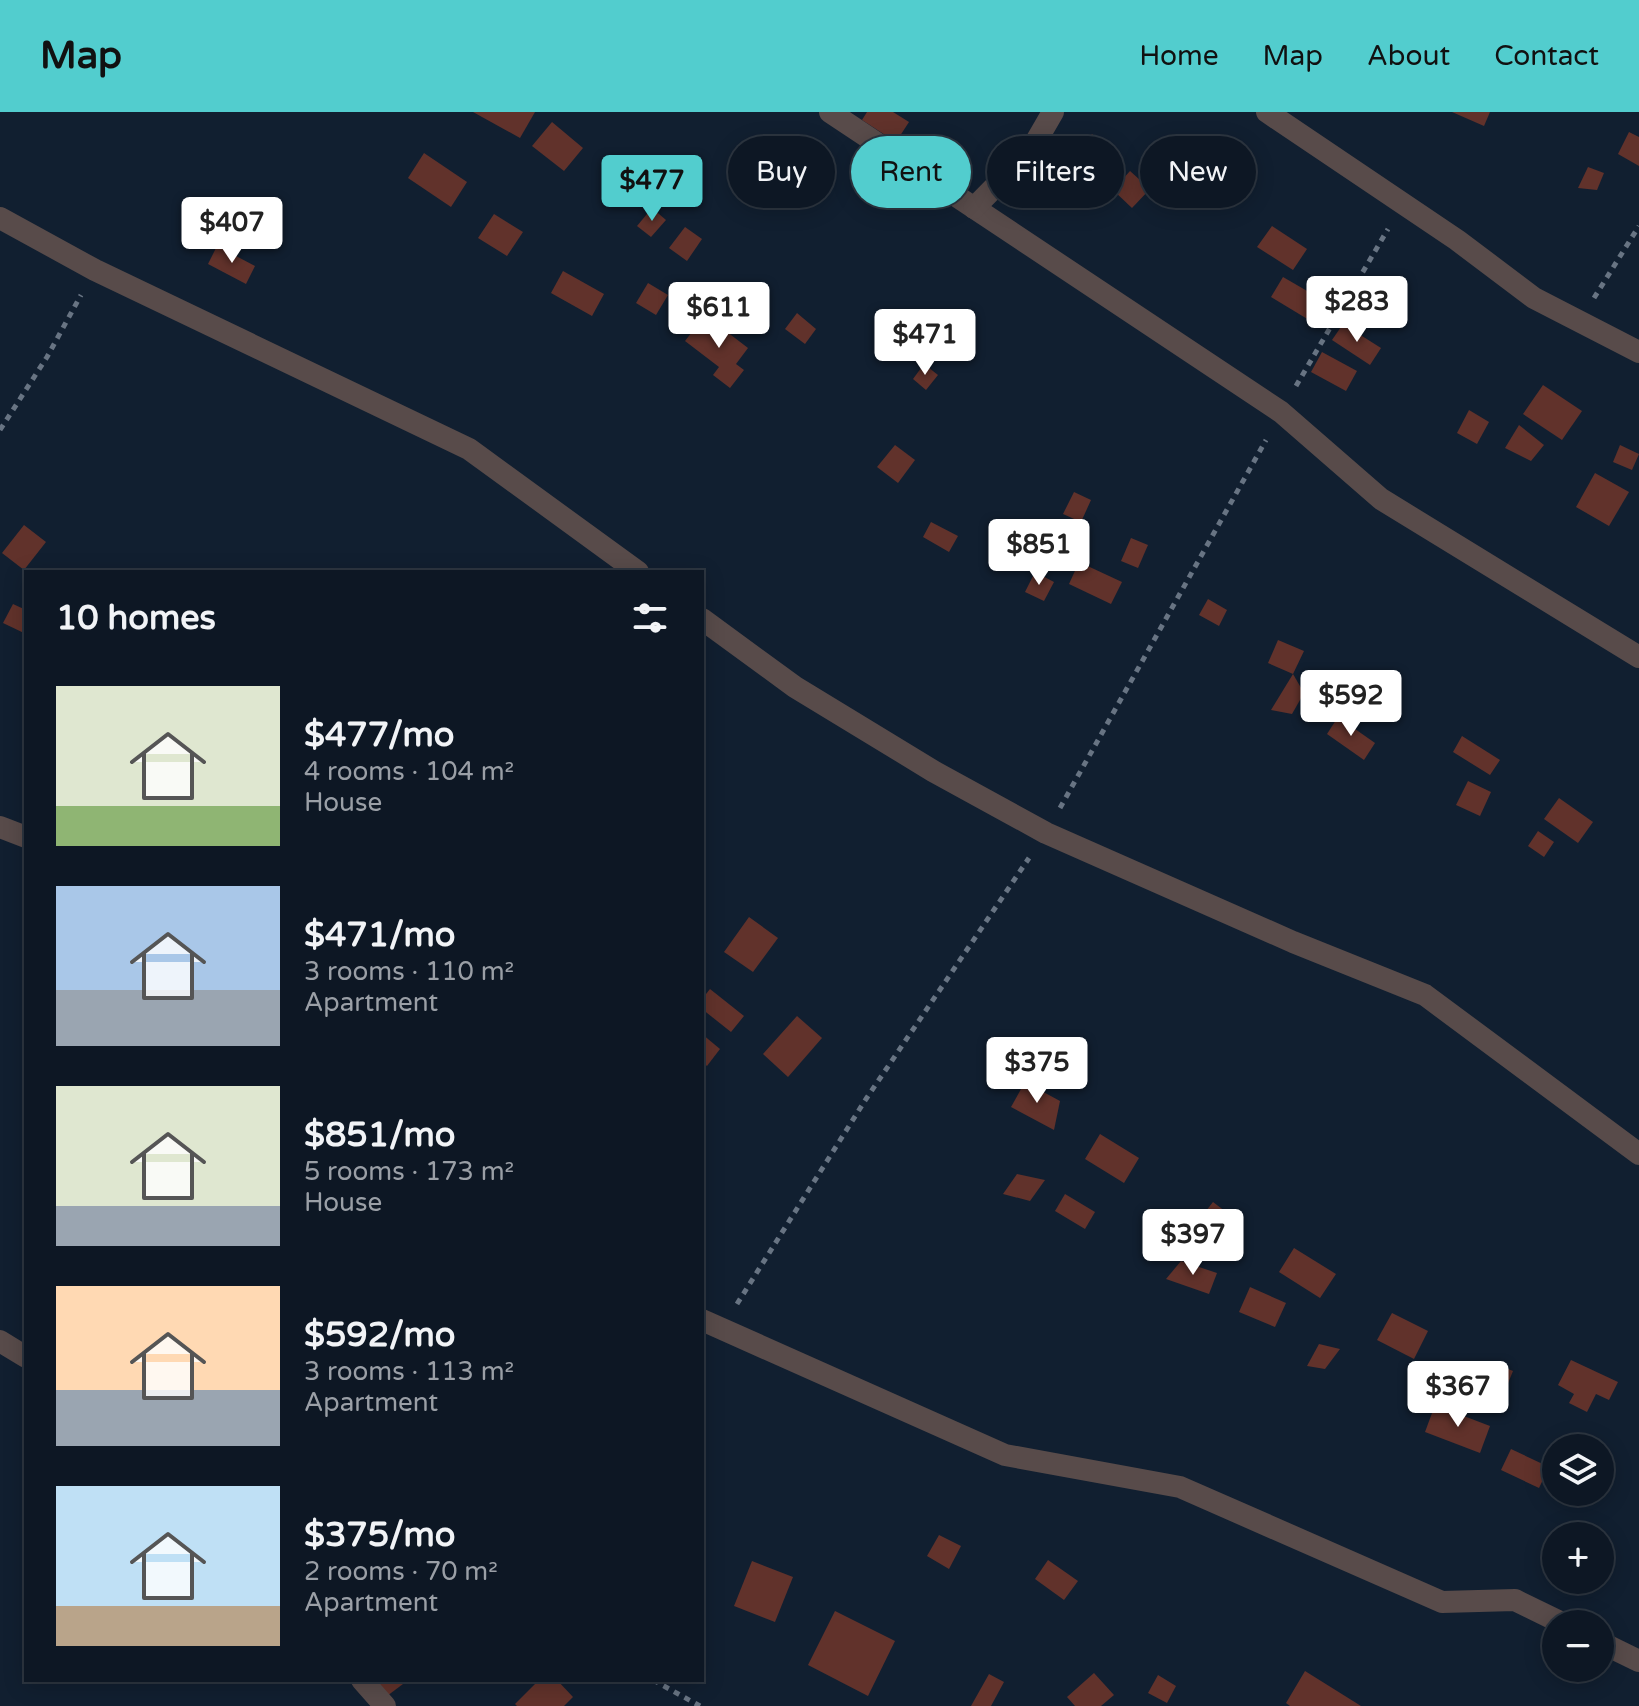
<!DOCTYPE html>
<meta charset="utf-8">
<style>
body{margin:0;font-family:"Varela Round",sans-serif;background:#16202c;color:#f1f3f6;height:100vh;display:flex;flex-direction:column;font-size:30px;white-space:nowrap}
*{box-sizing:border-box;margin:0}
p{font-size:26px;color:#9a9fa6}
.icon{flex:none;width:44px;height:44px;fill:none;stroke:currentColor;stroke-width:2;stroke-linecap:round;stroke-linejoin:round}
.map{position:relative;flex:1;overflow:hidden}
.sheet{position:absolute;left:24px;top:458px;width:680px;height:1112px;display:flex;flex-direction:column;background:#0d1724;border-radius:0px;box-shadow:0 4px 20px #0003,0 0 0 2px #2d3641}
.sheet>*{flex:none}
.banner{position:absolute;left:728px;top:24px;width:760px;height:72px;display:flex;gap:16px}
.tools{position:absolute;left:1542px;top:1322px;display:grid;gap:16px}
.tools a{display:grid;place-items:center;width:72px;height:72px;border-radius:50%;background:#0d1724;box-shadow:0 4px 20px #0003,0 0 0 2px #2d3641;font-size:40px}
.price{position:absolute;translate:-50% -68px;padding:0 18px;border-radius:8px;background:#fff;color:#222;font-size:26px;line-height:52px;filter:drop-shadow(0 2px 4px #0008)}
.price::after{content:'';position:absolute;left:50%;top:48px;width:24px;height:18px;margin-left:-12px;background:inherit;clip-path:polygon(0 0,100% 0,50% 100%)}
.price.active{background:#52cdce;color:#111}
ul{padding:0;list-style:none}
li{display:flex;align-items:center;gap:24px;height:200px;padding:0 32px}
li span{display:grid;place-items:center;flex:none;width:224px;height:160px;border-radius:0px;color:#555}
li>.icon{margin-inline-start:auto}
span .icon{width:96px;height:96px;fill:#fffc;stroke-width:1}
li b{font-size:34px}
h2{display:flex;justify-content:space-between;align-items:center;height:96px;padding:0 32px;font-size:34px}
.pill{padding:0 28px;border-radius:36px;background:#0d1724;box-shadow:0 4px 20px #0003,0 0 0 2px #2d3641;font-size:28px;line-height:72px}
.pill.active{background:#52cdce;color:#111}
header{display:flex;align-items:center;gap:48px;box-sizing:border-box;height:112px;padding:0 40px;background:#52cdce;color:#111}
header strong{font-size:38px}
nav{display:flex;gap:44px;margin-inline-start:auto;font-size:28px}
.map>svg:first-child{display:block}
.building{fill:#61322b}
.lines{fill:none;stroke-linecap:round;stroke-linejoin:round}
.path{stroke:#687483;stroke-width:5;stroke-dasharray:6 6;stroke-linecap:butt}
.minor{stroke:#584b4a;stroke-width:22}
</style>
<header>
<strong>Map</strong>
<nav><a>Home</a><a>Map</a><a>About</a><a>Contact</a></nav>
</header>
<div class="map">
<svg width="1639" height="1594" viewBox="0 0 1639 1594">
<rect width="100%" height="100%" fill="#111f30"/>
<!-- building -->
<g class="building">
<path d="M473,0H535L520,26Z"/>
<path d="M867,0H893L909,10L896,30L862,8Z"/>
<path d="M1452,0H1490L1484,14Z"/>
<path d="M552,10L583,36L564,59L532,34Z"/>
<path d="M1629,20L1639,25V54L1618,42Z"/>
<path d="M1092,22L1109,36L1094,55L1077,41Z"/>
<path d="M1163,30L1199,55L1180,81L1144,55Z"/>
<path d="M424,41L467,70L451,95L408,66Z"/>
<path d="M1588,55L1604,61L1597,78L1578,76Z"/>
<path d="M1130,59L1150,77L1132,96L1113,78Z"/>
<path d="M652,96L666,108L651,125L637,114Z"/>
<path d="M494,102L523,120L507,144L478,126Z"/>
<path d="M1272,114L1307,137L1293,158L1257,135Z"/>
<path d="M685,115L702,127L687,149L669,136Z"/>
<path d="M217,134L255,154L246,172L208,152Z"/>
<path d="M563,159L604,182L592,204L551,181Z"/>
<path d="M1283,165L1321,187L1309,208L1271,185Z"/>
<path d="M1372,168L1405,191L1394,207L1361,184Z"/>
<path d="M648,171L668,183L656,203L636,191Z"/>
<path d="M797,201L816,217L805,232L785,217Z"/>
<path d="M705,203L748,236L736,252L744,258L730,276L713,263L719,255L685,229Z"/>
<path d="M1343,212L1381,236L1370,253L1332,228Z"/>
<path d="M1322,240L1357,259L1346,279L1311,260Z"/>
<path d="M924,252L938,263L926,278L913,267Z"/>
<path d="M1543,273L1582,299L1562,328L1523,302Z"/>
<path d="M1469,298L1489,310L1477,332L1457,321Z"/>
<path d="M1519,313L1544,333L1531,349L1505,336Z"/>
<path d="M895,333L915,348L898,371L877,355Z"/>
<path d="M1620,333L1639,342L1632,358L1613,350Z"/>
<path d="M1595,361L1629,380L1609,414L1576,395Z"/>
<path d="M1074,380L1091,388L1081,410L1063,402Z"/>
<path d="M931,410L958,424L949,440L923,425Z"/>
<path d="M24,413L46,430L24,458L2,441Z"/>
<path d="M1131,426L1148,433L1138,456L1121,449Z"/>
<path d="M1079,450L1122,470L1111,492L1069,472Z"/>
<path d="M1035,460L1054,470L1044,489L1025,480Z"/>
<path d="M1208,487L1227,498L1219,514L1199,503Z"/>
<path d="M13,492L26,498V522L3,511Z"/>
<path d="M1278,528L1304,539L1293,562L1268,551Z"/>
<path d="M1293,562L1304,581L1292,602L1271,598Z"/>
<path d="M1377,567L1399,579L1396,603L1373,591Z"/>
<path d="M1338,605L1375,631L1364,648L1327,622Z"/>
<path d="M1462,624L1500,648L1490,663L1453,640Z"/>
<path d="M1468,669L1491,680L1480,704L1456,693Z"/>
<path d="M1559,686L1593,710L1578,731L1544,707Z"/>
<path d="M1538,719L1554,730L1544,745L1528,734Z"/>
<path d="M749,805L778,826L753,860L724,840Z"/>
<path d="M710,877L744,904L731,920L702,897V887Z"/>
<path d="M797,904L822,926L788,965L763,942Z"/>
<path d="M702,922L720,937L707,954L702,950Z"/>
<path d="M1025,970L1060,989L1054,1018L1011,995Z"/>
<path d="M1100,1022L1139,1046L1124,1071L1085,1047Z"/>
<path d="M1017,1062L1045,1068L1030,1089L1003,1082Z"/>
<path d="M1065,1082L1095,1100L1085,1117L1055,1099Z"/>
<path d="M1213,1090L1242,1112L1231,1126L1202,1104Z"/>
<path d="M1294,1136L1336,1162L1320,1186L1279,1160Z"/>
<path d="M1181,1149L1217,1161L1209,1182L1166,1167Z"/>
<path d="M1250,1175L1286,1191L1275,1215L1239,1200Z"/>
<path d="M1392,1201L1428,1219L1414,1247L1377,1228Z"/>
<path d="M1319,1232L1340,1237L1325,1257L1307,1254Z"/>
<path d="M1571,1248L1618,1270L1609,1288L1596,1282L1587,1300L1569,1291L1574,1282L1558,1273Z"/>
<path d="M1489,1249L1513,1259L1502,1286L1477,1276Z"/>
<path d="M1435,1293L1490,1314L1480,1341L1425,1320Z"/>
<path d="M1511,1337L1549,1355L1539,1376L1501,1358Z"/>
<path d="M939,1423L961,1434L949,1457L927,1444Z"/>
<path d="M1048,1448L1078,1469L1064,1488L1035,1467Z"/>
<path d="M752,1449L793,1465L775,1510L734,1494Z"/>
<path d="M835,1499L895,1529L868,1584L808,1553Z"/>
<path d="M1305,1559L1361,1594H1290L1286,1591Z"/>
<path d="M1094,1561L1114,1583L1101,1594H1075L1067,1585Z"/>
<path d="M989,1562L1004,1570L991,1594H971Z"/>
<path d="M1158,1563L1176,1574L1167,1591L1148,1581Z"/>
<path d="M369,1568H399L403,1572L383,1587Z"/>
<path d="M539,1568H557L573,1585L564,1594H517L515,1592Z"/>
</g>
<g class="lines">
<!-- path -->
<g class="path">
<path d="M1594,186L1639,114"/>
<path d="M1296,274L1388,117"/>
<path d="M0,318L47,245L81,183"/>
<path d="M1060,696L1266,328"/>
<path d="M737,1192L866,987L1029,746"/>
<path d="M653,1568L700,1594"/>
</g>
<!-- minor -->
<g class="minor">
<path d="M830,0L1281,300L1381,387L1639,545"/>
<path d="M1267,0L1457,128L1534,186L1639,240"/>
<path d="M974,96L1031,38L1053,0"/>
<path d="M0,106L95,158L469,337L638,460"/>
<path d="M702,507L795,575L933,659L1046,721L1293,830L1425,883L1639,1042"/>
<path d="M0,715L26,725"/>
<path d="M702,1208L1005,1343L1180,1375L1442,1490L1515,1488L1564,1512"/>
<path d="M0,1229L26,1245"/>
<path d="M1600,1530L1639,1549"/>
<path d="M362,1568L385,1594"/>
</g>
</g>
</svg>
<div class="tools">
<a><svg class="icon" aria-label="layers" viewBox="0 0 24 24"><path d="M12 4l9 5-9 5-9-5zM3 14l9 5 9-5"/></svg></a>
<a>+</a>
<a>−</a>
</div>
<b class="price active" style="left:652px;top:111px">$477</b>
<b class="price" style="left:232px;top:153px">$407</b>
<b class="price" style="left:1357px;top:232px">$283</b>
<b class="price" style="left:719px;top:238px">$611</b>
<b class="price" style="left:925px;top:265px">$471</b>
<b class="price" style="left:1039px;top:475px">$851</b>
<b class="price" style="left:1351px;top:626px">$592</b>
<b class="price" style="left:1037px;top:993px">$375</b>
<b class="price" style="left:1193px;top:1165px">$397</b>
<b class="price" style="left:1458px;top:1317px">$367</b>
<div class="banner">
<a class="pill">Buy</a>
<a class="pill active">Rent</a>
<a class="pill">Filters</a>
<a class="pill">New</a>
</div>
<section class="sheet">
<h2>10 homes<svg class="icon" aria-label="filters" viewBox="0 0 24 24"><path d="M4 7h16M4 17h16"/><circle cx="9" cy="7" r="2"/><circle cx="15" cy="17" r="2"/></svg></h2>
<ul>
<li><span style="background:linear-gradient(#dfe7d0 75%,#8fb573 0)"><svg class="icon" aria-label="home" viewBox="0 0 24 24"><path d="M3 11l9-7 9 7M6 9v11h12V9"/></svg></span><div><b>$477/mo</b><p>4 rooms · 104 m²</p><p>House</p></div></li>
<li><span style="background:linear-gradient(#a9c7e8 65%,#9aa5b1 0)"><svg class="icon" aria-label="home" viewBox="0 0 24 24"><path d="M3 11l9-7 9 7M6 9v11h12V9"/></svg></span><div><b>$471/mo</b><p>3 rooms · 110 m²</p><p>Apartment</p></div></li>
<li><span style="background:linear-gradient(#dfe7d0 75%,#9aa5b1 0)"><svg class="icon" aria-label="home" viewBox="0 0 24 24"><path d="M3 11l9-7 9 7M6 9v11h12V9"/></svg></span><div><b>$851/mo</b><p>5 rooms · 173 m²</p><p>House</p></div></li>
<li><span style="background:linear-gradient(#ffd9b3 65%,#9aa5b1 0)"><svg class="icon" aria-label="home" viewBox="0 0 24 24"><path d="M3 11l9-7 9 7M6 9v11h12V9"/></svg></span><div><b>$592/mo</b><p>3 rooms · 113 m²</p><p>Apartment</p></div></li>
<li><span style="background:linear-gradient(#bfe0f5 75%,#b9a48a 0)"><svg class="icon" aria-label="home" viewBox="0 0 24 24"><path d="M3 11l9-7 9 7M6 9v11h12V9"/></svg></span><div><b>$375/mo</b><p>2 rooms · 70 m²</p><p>Apartment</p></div></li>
</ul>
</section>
</div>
